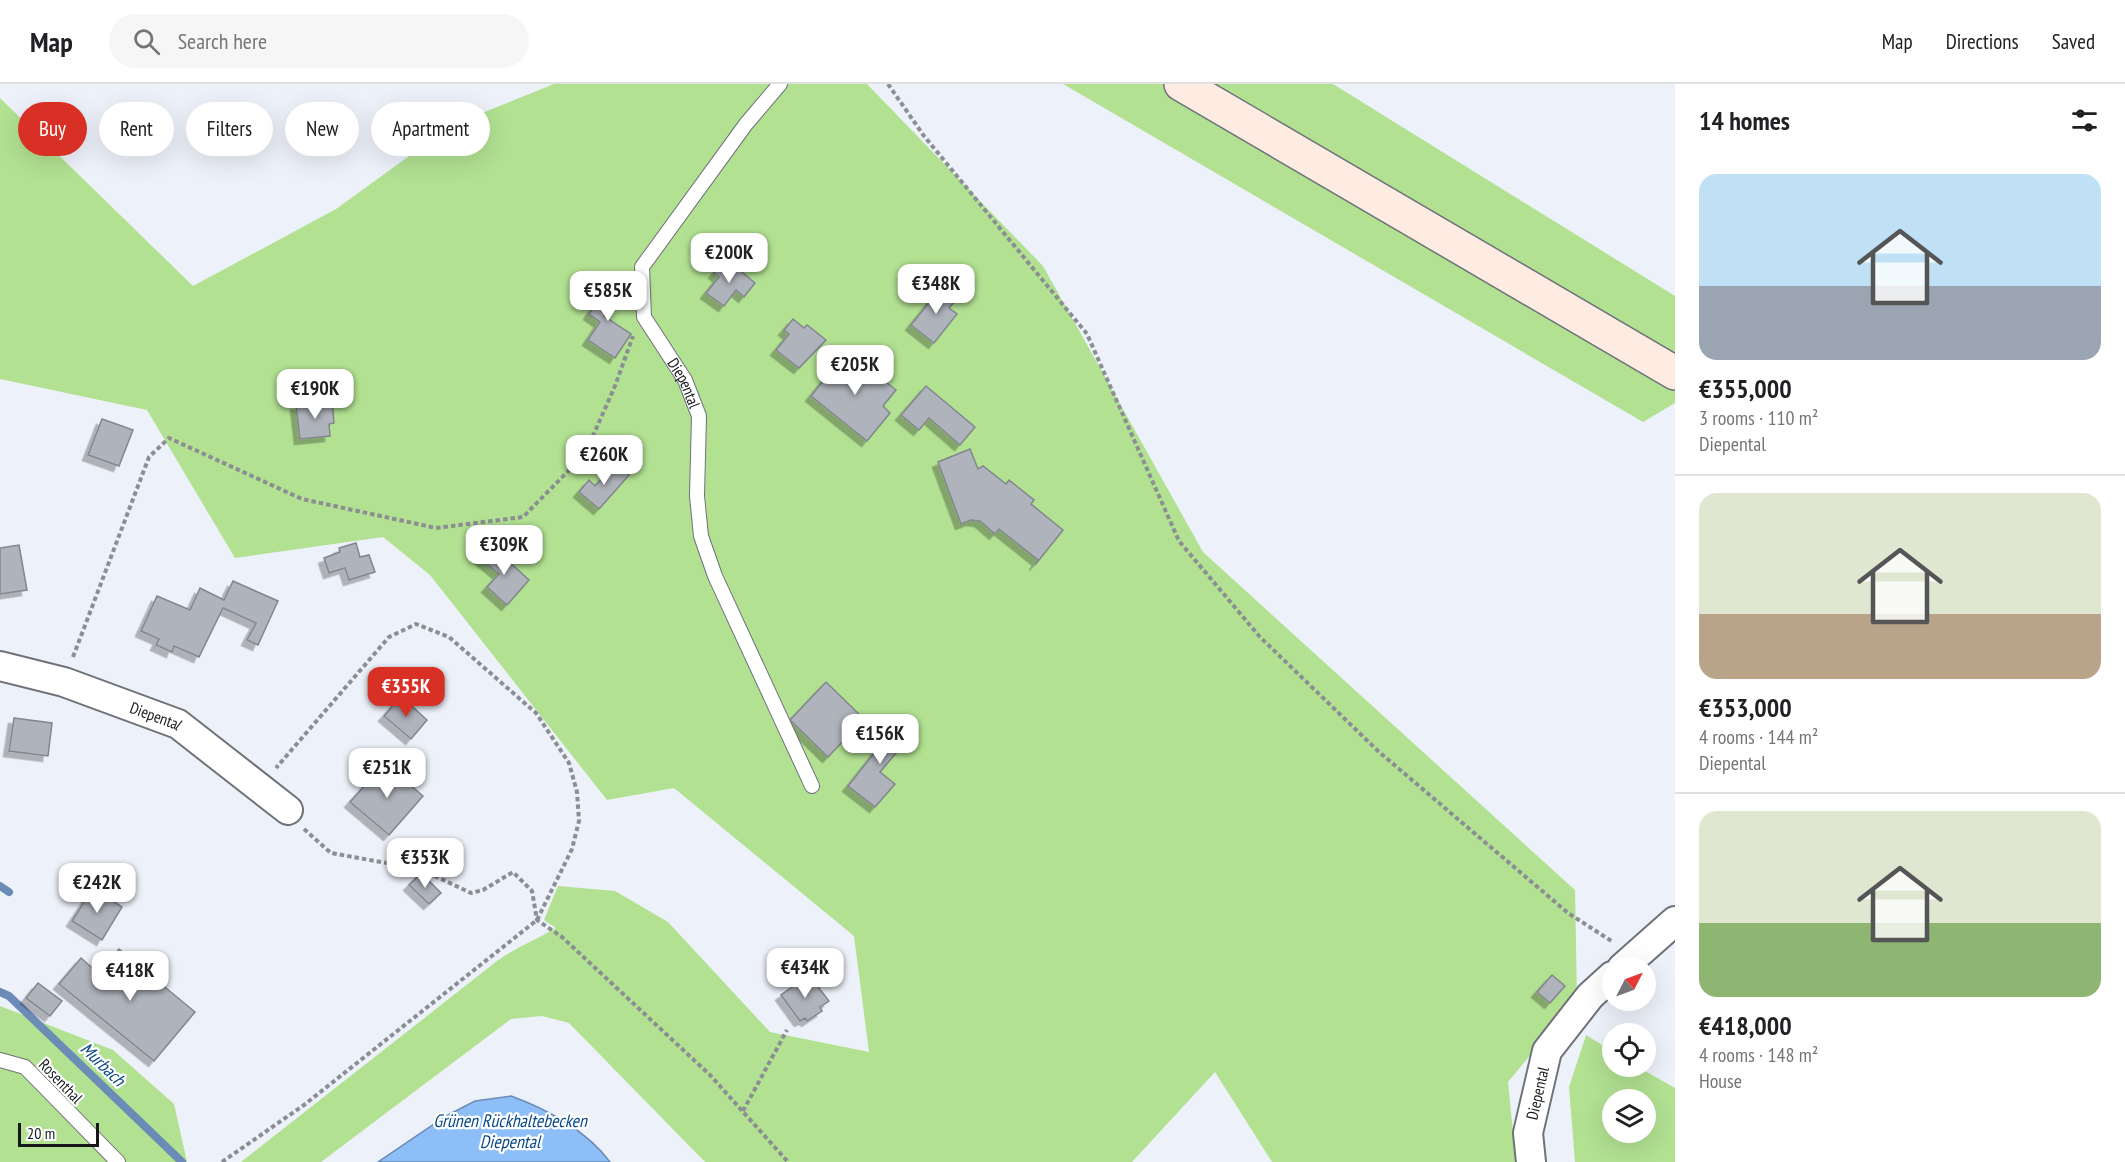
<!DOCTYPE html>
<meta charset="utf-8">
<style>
body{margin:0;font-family:"PT Sans Narrow",sans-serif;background:#f6f6f6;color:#202124;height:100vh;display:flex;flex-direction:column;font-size:22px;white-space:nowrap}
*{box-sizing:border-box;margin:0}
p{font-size:20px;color:#757577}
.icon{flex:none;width:33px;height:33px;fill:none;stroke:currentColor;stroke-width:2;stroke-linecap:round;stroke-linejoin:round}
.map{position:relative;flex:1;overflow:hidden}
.drawer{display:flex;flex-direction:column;background:#fff;width:450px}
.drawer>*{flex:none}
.banner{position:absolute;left:18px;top:18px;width:570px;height:54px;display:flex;gap:12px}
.needle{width:39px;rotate:48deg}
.controls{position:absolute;left:1602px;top:873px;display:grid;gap:12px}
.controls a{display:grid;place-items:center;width:54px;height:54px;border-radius:50%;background:#fff;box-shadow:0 6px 24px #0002;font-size:30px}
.scale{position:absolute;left:18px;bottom:15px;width:81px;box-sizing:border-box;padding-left:6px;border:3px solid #16181b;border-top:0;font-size:16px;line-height:21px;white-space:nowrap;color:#16181b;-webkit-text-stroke:4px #fff;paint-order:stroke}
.price{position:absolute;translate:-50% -51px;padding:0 14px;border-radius:12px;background:#fff;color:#222;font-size:20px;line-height:39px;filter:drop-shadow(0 2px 3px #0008)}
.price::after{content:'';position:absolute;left:50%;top:36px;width:18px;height:14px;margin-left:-9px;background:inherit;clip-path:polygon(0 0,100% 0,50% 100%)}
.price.active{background:#d93025;color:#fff}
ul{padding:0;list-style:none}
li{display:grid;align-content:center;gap:12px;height:318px;padding:0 24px}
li+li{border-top:2px solid #e0e0e0}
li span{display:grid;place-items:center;height:186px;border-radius:18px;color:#555}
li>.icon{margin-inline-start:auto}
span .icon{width:108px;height:108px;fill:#fffc;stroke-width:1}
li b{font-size:26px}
h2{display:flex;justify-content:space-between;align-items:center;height:72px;padding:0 24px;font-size:26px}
.pill{padding:0 21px;border-radius:27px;background:#fff;box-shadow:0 6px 24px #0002;font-size:21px;line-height:54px}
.pill.active{background:#d93025;color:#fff}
header{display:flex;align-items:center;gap:36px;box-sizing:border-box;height:84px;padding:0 30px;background:#fff;border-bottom:2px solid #e0e0e0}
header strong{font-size:28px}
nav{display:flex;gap:33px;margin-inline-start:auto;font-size:21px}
.search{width:420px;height:54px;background:#f6f6f6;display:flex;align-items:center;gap:15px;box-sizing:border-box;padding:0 21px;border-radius:33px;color:#757577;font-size:22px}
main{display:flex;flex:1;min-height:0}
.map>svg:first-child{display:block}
.green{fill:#b2e192;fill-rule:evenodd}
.water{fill:#8ebef8;stroke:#6a8cb6;stroke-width:1.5}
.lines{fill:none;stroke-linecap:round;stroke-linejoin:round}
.stream{stroke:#6a8cb6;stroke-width:8}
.building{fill:#afb3bb;stroke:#82868e;stroke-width:1.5;filter:url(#shadow)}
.lane-casing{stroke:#6e7279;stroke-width:16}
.street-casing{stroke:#6e7279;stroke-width:32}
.secondary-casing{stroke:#6e7279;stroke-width:36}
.path{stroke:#8b8e93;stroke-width:4;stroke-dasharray:4.5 3;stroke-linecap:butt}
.lane{stroke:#fff;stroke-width:14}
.street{stroke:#fff;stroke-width:28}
.secondary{stroke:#feece3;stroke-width:33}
.labels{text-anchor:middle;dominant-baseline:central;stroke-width:4.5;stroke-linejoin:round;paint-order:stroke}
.street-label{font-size:16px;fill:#16181b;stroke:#fff}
.water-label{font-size:18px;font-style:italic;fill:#094989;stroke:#fff}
</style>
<header>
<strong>Map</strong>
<div class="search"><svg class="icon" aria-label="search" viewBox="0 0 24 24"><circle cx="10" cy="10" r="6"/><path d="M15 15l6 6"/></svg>Search here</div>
<nav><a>Map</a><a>Directions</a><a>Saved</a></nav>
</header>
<main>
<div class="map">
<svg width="1675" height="1078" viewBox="0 0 1675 1078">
<defs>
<filter id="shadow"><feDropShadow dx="-5.5" dy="5.5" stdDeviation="0" flood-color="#0004"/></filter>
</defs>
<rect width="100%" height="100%" fill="#edf1f9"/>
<!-- green -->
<g class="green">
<path d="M554,0H867L1043,182L1203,468L1575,806L1577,915L1508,998L1516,1078H1272L1215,988L1132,1078H705L569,939L542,932L511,935L321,1078H241L497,877C516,863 536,856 556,844L544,836L558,802L615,807L668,838L770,948L869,968L854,852L674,704L607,716L430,491L383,453L235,474L147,326L0,295V14L193,202L336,125L452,41Z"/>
<path d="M1063,0H1333L1675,212V319L1643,338Z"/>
<path d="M0,922L113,966L174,1020L187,1078H0Z"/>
<path d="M1586,951L1612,967V982L1638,983L1675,1004V1078H1575L1569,1003ZM1612,1016H1646V1048H1612Z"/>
</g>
<!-- water -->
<path class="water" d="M511,1012C547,1025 587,1047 610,1078H378L446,1032L475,1017Z"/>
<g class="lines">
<!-- stream -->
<g class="stream">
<path d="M0,802L9,808"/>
<path d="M0,908L9,912L182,1078"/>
</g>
</g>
<!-- building -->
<g class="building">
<path d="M723,178L734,187L736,183L755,199L744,213L736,206L724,222L706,209L719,193L714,189Z"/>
<path d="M614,193L625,200L604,232L631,250L615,274L588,256L600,238L589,230Z"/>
<path d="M942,202L957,215L949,224L957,230L934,259L911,241Z"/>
<path d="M793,235L804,244L807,241L826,256L799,284L776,266L789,250L784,246Z"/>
<path d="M847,267L896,306L883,322L890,329L867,357L811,312Z"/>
<path d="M926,302L975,343L960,361L929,334L919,346L901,331Z"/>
<path d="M332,317L334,339L329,340L330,352L300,355L296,321Z"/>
<path d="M102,335L133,346L119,382L88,371Z"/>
<path d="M970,365L978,385L983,382L1006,400L1009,396L1034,416L1031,420L1063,446L1035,481L1038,476L999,445L995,450L980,437L971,436L961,440L938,378Z"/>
<path d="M616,379L629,391L599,425L579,408L589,396L595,402Z"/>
<path d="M356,459L360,473L369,471L375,488L349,496L345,484L329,489L324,474L340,468L339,464Z"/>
<path d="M19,461L27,506L0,510V464Z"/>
<path d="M491,461L529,496L507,521L487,503L499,490L480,474Z"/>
<path d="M233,497L278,517L258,561L247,556L256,539L223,524L199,573L174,562L172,568L156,561L159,555L141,547L157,512L190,526L200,504L224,516Z"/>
<path d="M826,598L864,635L828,673L790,636Z"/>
<path d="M401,612L427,636L411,655L384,632Z"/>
<path d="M889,631L912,650L880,688L895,700L875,723L848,702L891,648L881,640Z"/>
<path d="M14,634L52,639L48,672L9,667Z"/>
<path d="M385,679L423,712L389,751L350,718Z"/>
<path d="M421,789L441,809L429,820L409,801Z"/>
<path d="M93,804L122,823L102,856L72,837Z"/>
<path d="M119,865L195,928L154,977L59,900L81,874L99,890Z"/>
<path d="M809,891L829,917L820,923L822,927L807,937L805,934L800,937L781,911Z"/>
<path d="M1552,891L1565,902L1550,919L1537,908Z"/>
<path d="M38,899L62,917L50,932L26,914Z"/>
</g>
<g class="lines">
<defs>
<g id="lane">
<path id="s1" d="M780,0L746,40L642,183L644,233L685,296L699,332L697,412L701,452L715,492L812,702"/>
<path d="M0,976L25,983L118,1078"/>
</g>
<g id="street">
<path id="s2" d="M0,582L64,598L178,640L288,726"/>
<path d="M1622,884L1675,837"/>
<path id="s3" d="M1531,1078L1528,1049L1547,967L1590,912L1612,892"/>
</g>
<path id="secondary" d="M1181,0L1675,289"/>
</defs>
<!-- lane casing -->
<use href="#lane" class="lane-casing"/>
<!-- street casing -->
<use href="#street" class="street-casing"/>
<!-- secondary casing -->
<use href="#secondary" class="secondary-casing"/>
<!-- path -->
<g class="path">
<path d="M888,0L924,52L1087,250L1179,457L1260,553L1378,667L1568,829L1613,858"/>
<path d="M73,573L149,373L169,354L302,415L436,444L523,433L585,370L615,302L633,252"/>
<path d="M304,745L331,769L420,785L471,809L483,806L513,788L532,807L537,836L562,853L710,991L788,1078"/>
<path d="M743,1027L787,946"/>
<path d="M222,1078L304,1021L537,836L572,765L579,737L577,708L569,679L536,629L449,553L416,540L389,553L276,684"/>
</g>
<!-- lane -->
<use href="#lane" class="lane"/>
<!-- street -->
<use href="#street" class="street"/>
<!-- secondary -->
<use href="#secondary" class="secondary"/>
</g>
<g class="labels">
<!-- street labels -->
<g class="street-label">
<text stroke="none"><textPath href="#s1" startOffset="357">Diepental</textPath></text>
<text stroke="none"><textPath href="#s2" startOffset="164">Diepental</textPath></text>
<text transform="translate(61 997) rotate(46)">Rosenthal</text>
<text stroke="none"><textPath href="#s3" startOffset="70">Diepental</textPath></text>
</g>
<!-- water labels -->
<g class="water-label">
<text transform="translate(103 980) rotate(44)">Murbach</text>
<text x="510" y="1036">Grünen Rückhaltebecken<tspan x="510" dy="21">Diepental</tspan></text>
</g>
</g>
</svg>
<div class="controls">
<a><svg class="needle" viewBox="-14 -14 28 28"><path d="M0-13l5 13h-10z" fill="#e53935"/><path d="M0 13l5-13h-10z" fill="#757577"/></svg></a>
<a><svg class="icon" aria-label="locate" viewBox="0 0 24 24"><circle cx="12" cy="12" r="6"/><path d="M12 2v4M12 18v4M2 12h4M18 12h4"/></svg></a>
<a><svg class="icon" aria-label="layers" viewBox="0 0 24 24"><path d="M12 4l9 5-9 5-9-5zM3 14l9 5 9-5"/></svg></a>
</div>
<div class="scale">20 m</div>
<b class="price" style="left:729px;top:200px">€200K</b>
<b class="price" style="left:936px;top:231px">€348K</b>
<b class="price" style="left:608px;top:238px">€585K</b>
<b class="price" style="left:855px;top:312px">€205K</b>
<b class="price" style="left:315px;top:336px">€190K</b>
<b class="price" style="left:604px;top:402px">€260K</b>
<b class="price" style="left:504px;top:492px">€309K</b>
<b class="price active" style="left:406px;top:634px">€355K</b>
<b class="price" style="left:880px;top:681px">€156K</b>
<b class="price" style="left:387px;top:715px">€251K</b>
<b class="price" style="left:425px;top:805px">€353K</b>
<b class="price" style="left:97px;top:830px">€242K</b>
<b class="price" style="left:805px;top:915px">€434K</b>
<b class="price" style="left:130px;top:918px">€418K</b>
<div class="banner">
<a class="pill active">Buy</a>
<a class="pill">Rent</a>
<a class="pill">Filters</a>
<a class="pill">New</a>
<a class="pill">Apartment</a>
</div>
</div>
<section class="drawer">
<h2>14 homes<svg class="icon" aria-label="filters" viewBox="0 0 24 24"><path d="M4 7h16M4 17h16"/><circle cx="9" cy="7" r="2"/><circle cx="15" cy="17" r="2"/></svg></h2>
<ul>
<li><span style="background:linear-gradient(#bfe0f5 60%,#9aa5b1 0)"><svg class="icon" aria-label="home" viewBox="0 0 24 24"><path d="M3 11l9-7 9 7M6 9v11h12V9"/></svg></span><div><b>€355,000</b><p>3 rooms · 110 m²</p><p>Diepental</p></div></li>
<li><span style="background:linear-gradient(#dfe7d0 65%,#b9a48a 0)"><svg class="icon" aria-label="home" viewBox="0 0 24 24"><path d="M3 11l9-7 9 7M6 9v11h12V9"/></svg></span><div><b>€353,000</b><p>4 rooms · 144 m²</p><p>Diepental</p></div></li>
<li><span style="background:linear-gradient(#dfe7d0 60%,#8fb573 0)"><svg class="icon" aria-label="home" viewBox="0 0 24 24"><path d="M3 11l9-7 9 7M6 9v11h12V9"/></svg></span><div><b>€418,000</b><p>4 rooms · 148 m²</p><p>House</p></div></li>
</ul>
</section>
</main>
